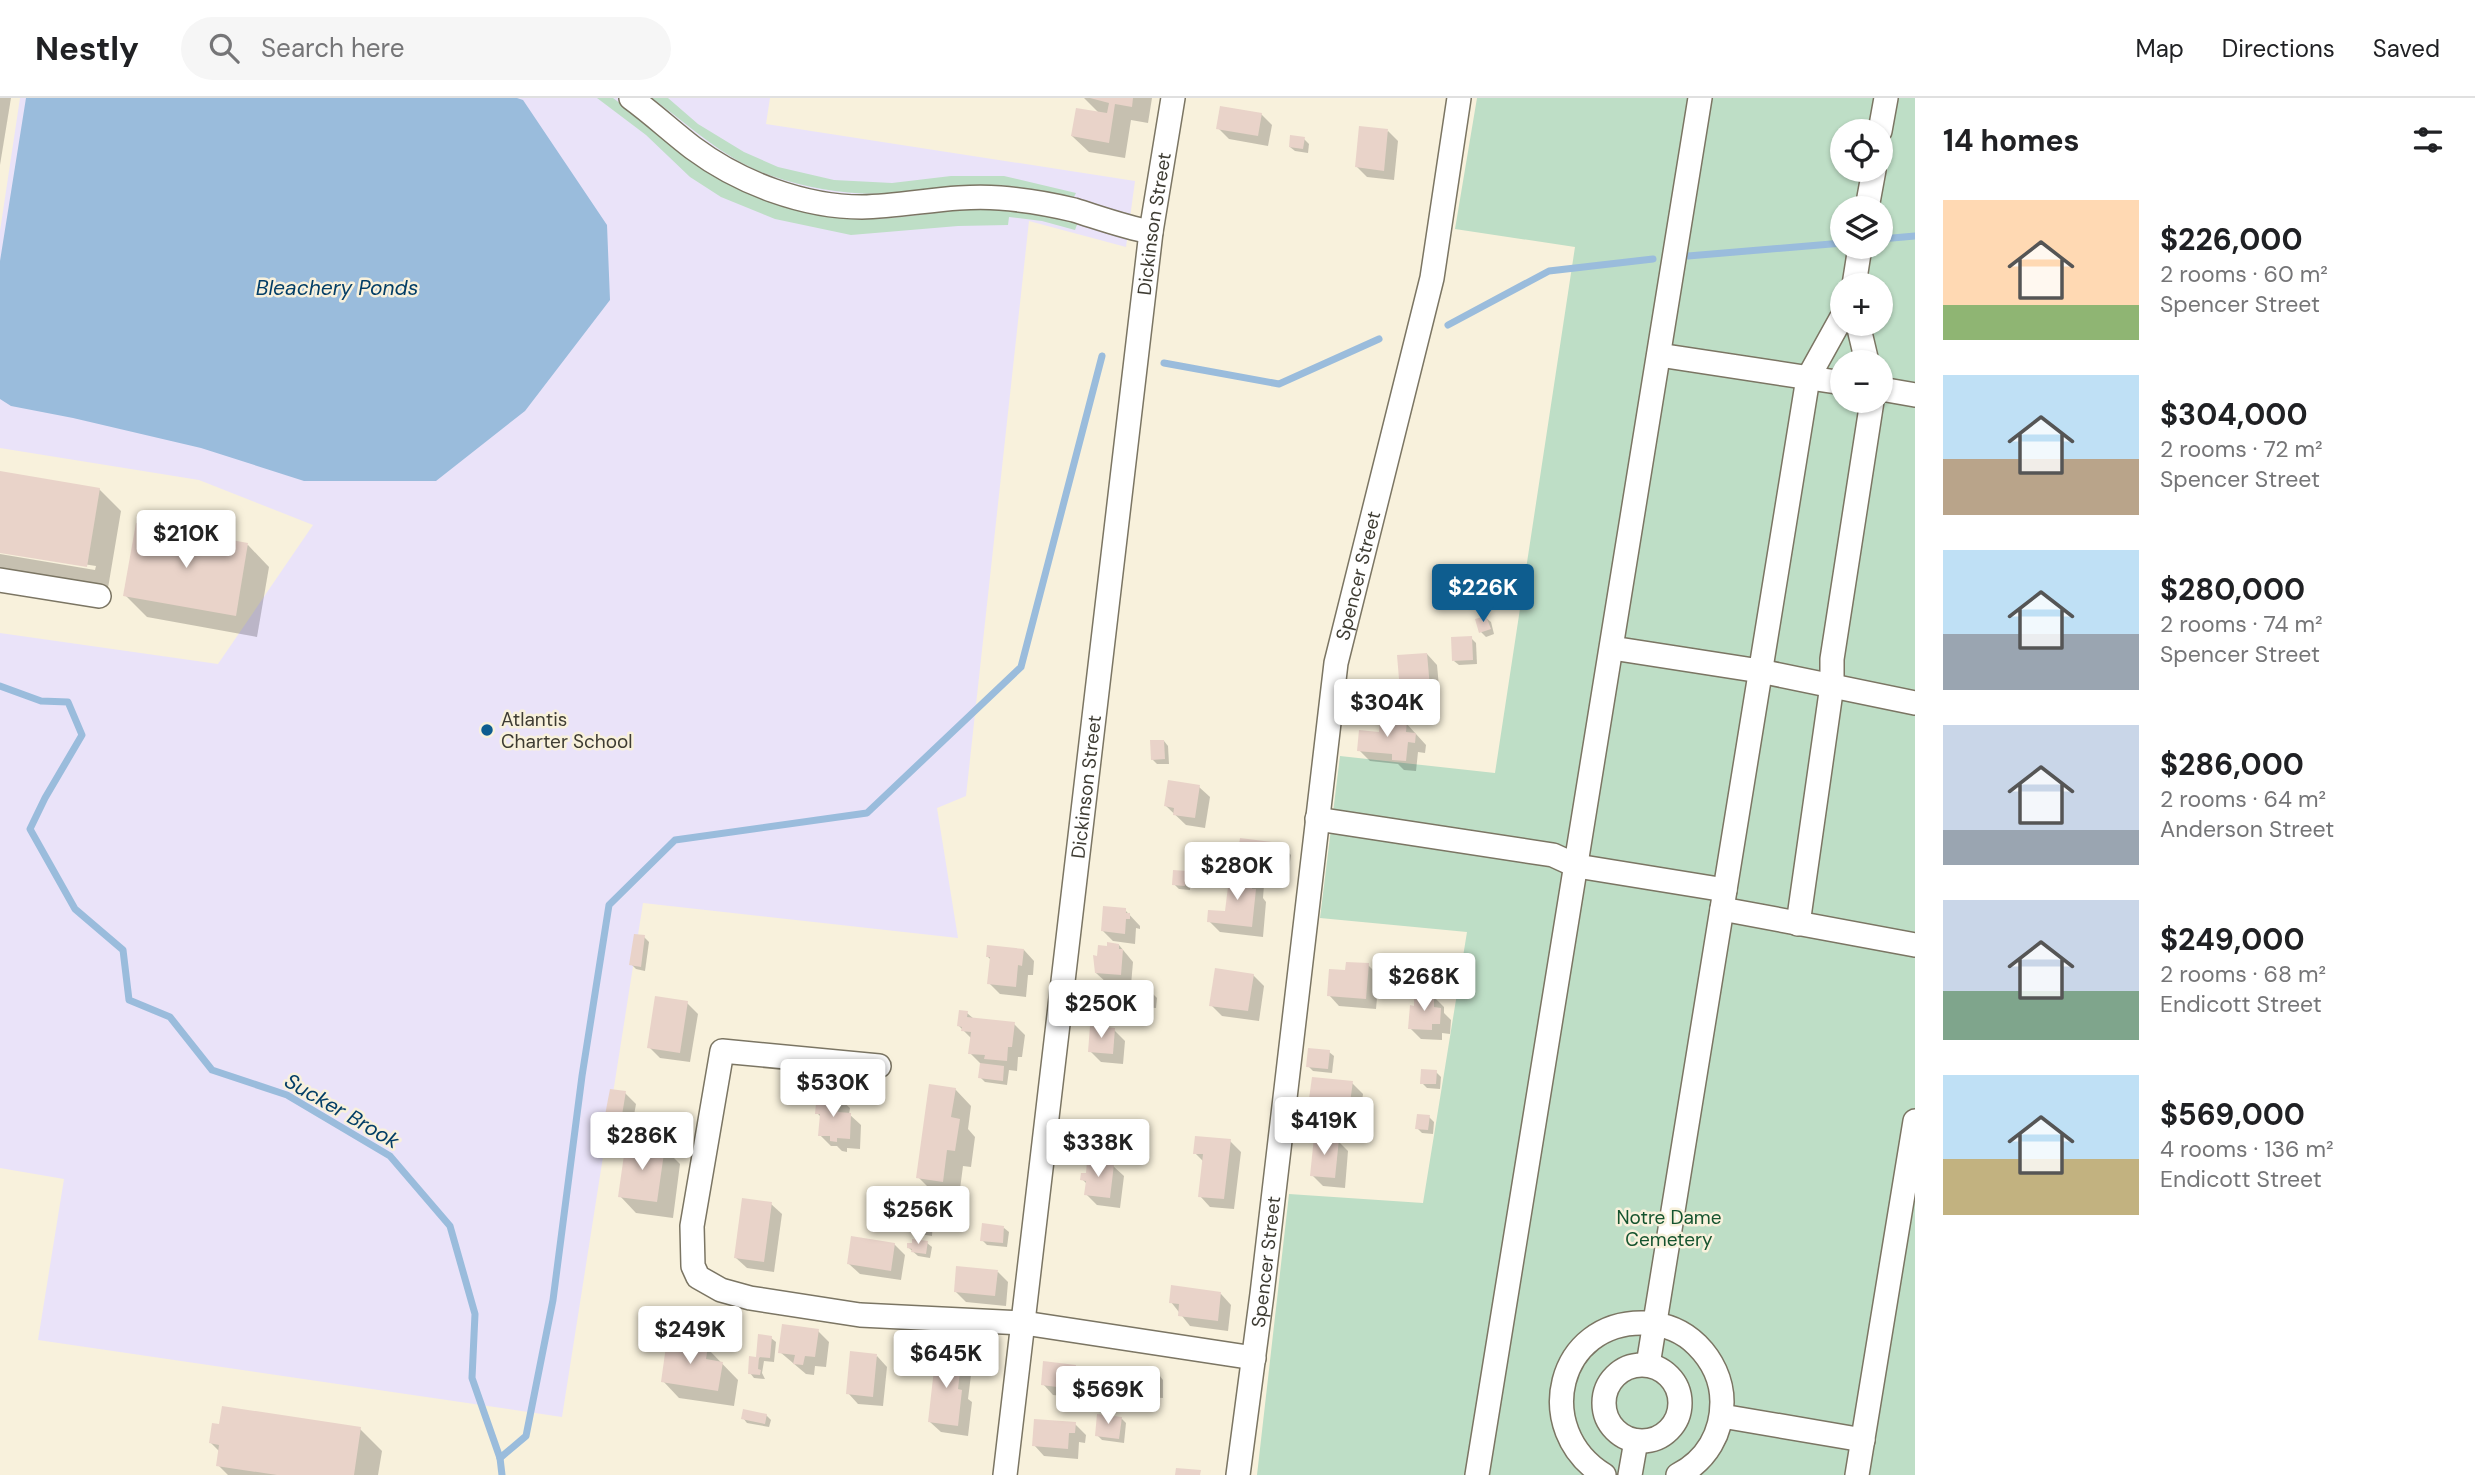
<!DOCTYPE html>
<meta charset="utf-8">
<style>
body{margin:0;font-family:"DM Sans",sans-serif;background:#f6f6f6;color:#202124;height:100vh;display:flex;flex-direction:column;font-size:26px;white-space:nowrap}
*{box-sizing:border-box;margin:0}
p{font-size:23px;color:#757577}
.icon{flex:none;width:38px;height:38px;fill:none;stroke:currentColor;stroke-width:2;stroke-linecap:round;stroke-linejoin:round}
.map{position:relative;flex:1;overflow:hidden}
.panel{display:flex;flex-direction:column;background:#fff;width:560px}
.panel>*{flex:none}
.buttons{position:absolute;left:1830px;top:21px;display:grid;gap:14px}
.buttons a{display:grid;place-items:center;width:63px;height:63px;border-radius:50%;background:#fff;box-shadow:0 2px 5px #0004;font-size:35px}
.price{position:absolute;translate:-50% -60px;padding:0 16px;border-radius:7px;background:#fff;color:#222;font-size:23px;line-height:46px;filter:drop-shadow(0 2px 4px #0008)}
.price::after{content:'';position:absolute;left:50%;top:42px;width:21px;height:16px;margin-left:-10px;background:inherit;clip-path:polygon(0 0,100% 0,50% 100%)}
.price.selected{background:#0e5d8f;color:#fff}
ul{padding:0;list-style:none}
li{display:flex;align-items:center;gap:21px;height:175px;padding:0 28px}
li span{display:grid;place-items:center;flex:none;width:196px;height:140px;border-radius:0px;color:#555}
li>.icon{margin-inline-start:auto}
span .icon{width:84px;height:84px;fill:#fffc;stroke-width:1}
li b{font-size:30px}
h2{display:flex;justify-content:space-between;align-items:center;height:84px;padding:0 28px;font-size:30px}
header{display:flex;align-items:center;gap:42px;box-sizing:border-box;height:98px;padding:0 35px;background:#fff;border-bottom:2px solid #e0e0e0}
header strong{font-size:33px}
nav{display:flex;gap:38px;margin-inline-start:auto;font-size:24px}
.search{width:490px;height:63px;background:#f6f6f6;display:flex;align-items:center;gap:18px;box-sizing:border-box;padding:0 24px;border-radius:38px;color:#757577;font-size:26px}
main{display:flex;flex:1;min-height:0}
.map>svg:first-child{display:block}
.education{fill:#eae3f9}
.green{fill:#bedec6;fill-rule:evenodd}
.water{fill:#9abcdc}
.shadow{fill:#0003}
.lines{fill:none;stroke-linecap:round;stroke-linejoin:round}
.stream{stroke:#9abcdc;stroke-width:7}
.building{fill:#e9d3c9}
.minor-casing{stroke:#7b7563;stroke-width:26}
.minor{stroke:#fff;stroke-width:23}
.poi-dot{fill:#0e5d8f;stroke:#f8f1dc;stroke-width:2.5}
.labels{text-anchor:middle;dominant-baseline:central;stroke-width:5;stroke-linejoin:round;paint-order:stroke}
.street-label{font-size:19px;fill:#3e3c33;stroke:#f8f1dc}
.poi-label{font-size:19px;fill:#3e3c33;stroke:#f8f1dc;text-anchor:start}
.park-label{font-size:19px;fill:#14532e;stroke:#f8f1dc}
.water-label{font-size:21px;font-style:italic;fill:#033e66;stroke:#f8f1dc}
</style>
<header>
<strong>Nestly</strong>
<div class="search"><svg class="icon" aria-label="search" viewBox="0 0 24 24"><circle cx="10" cy="10" r="6"/><path d="M15 15l6 6"/></svg>Search here</div>
<nav><a>Map</a><a>Directions</a><a>Saved</a></nav>
</header>
<main>
<div class="map">
<svg width="1915" height="1377" viewBox="0 0 1915 1377">
<rect width="100%" height="100%" fill="#f8f1dc"/>
<!-- education -->
<path class="education" d="M20,0H770L766,26L1135,83L1126,149L1029,123L966,698L937,710L958,840L643,805L562,1319L38,1242L64,1081L0,1070V535L218,566L313,427L199,382L0,350V133Z"/>
<!-- green -->
<g class="green">
<path d="M597,0H613C635,16 654,34 675,50C728,90 794,120 862,121C906,122 950,110 994,110C1022,109 1051,118 1078,124L1075,132L1042,123L1009,119L1008,127L958,128L851,137L775,121L721,99L690,79L646,37Z"/>
<path d="M652,0H668L698,26L744,54L778,69L834,82L892,85L951,78H1004L1076,95L1074,99C1045,94 1014,86 984,87C953,87 923,93 893,95C853,98 810,91 772,78C726,63 690,28 652,0Z"/>
<path d="M1477,0H1915V1377H1257L1289,1096L1423,1105L1467,834L1320,820L1340,658L1495,675L1575,149L1455,131ZM1843,33H1881V72H1843ZM1843,110H1881V149H1843ZM1843,187H1881V226H1843ZM1843,264H1881V303H1843Z"/>
</g>
<!-- water -->
<path class="water" d="M26,0H517L523,2L607,127L610,202L525,313L436,383H304L201,350L73,320L11,308L0,301V163Z"/>
<!-- shadow -->
<g class="shadow">
<path d="M0,0H11L0,67Z"/>
<path d="M1084,0H1152L1148,25L1131,22L1125,60L1089,54L1072,38L1100,16Z"/>
<path d="M1261,16L1272,27L1268,48L1229,41L1218,30Z"/>
<path d="M1388,33L1398,43L1394,82L1367,79L1356,68Z"/>
<path d="M1304,41L1309,46L1308,55L1295,53L1290,49Z"/>
<path d="M0,375L99,391L121,413L108,490L0,472V456L95,472L96,468L0,453Z"/>
<path d="M248,447L269,469L257,539L147,519L125,497Z"/>
<path d="M1486,520L1491,524L1494,536L1486,539L1481,534Z"/>
<path d="M1471,540L1476,545L1477,566L1459,567L1454,563Z"/>
<path d="M1427,556L1437,567L1440,600L1413,603L1402,592Z"/>
<path d="M1406,625L1426,647L1425,655L1418,654L1416,673L1404,672L1398,666L1370,663L1359,652L1381,636Z"/>
<path d="M1164,643L1168,648L1169,666H1157L1152,661Z"/>
<path d="M1199,689L1210,699L1205,730L1186,727L1166,708Z"/>
<path d="M1280,746L1291,757L1288,777L1250,772L1239,762Z"/>
<path d="M1202,773L1207,778V786L1195,785L1191,781L1190,792L1179,791L1174,786L1186,775L1190,779Z"/>
<path d="M1253,777L1264,787L1263,800L1266,804L1263,839L1220,834L1209,823L1227,815Z"/>
<path d="M1125,812L1140,828V831L1136,830L1135,846L1113,843L1103,833Z"/>
<path d="M644,839L649,844L645,873L636,871L631,866Z"/>
<path d="M1119,847L1133,864L1131,887L1107,885L1096,875Z"/>
<path d="M1024,852L1034,863L1033,877H1028L1026,899L1000,896L989,885L991,862L987,858Z"/>
<path d="M1368,867L1379,878L1376,911L1339,908L1329,897L1347,874Z"/>
<path d="M1253,877L1264,888L1259,923L1222,918L1211,907Z"/>
<path d="M1152,895L1157,900L1156,910L1124,908L1119,903Z"/>
<path d="M1433,898L1444,909V915L1451,922L1450,936L1442,935V942L1421,941L1410,930L1416,909Z"/>
<path d="M687,905L698,916L690,964L660,960L649,949Z"/>
<path d="M967,915L974,921L1014,926L1025,937L1022,959H1018L1017,973L1009,972L1007,987L985,984L980,979L981,966L970,955L972,941L959,928Z"/>
<path d="M1114,932L1125,943L1123,966L1101,964L1090,953Z"/>
<path d="M1329,954L1334,958L1332,975L1313,973L1308,968Z"/>
<path d="M1436,974L1441,979L1440,991L1427,990L1422,985Z"/>
<path d="M1352,985L1363,996L1359,1022L1321,1018L1310,1007Z"/>
<path d="M955,991L971,1008L968,1031L975,1039L971,1069L963,1068L959,1099L934,1095L918,1079Z"/>
<path d="M625,995L636,1006L629,1045L664,1050L680,1066L673,1120L636,1115L620,1098L627,1050L614,1048L603,1037Z"/>
<path d="M839,1000L850,1010L849,1016L861,1027L860,1051L847,1050V1054L842,1053L837,1048H831L820,1037L821,1019L817,1015L825,1007Z"/>
<path d="M1429,1019L1434,1024L1433,1036L1422,1035L1417,1030Z"/>
<path d="M1230,1043L1241,1054L1234,1111L1210,1109L1200,1098L1204,1064L1195,1055Z"/>
<path d="M1338,1043L1348,1053L1345,1090L1323,1088L1312,1077Z"/>
<path d="M1113,1068L1124,1078L1120,1110L1097,1107L1086,1096L1087,1086L1082,1081Z"/>
<path d="M929,1102L934,1107L932,1138L919,1136L914,1131Z"/>
<path d="M771,1106L782,1116L774,1174L747,1170L736,1160Z"/>
<path d="M1004,1130L1009,1134L1007,1149L987,1147L982,1142Z"/>
<path d="M927,1145L932,1149L930,1160L918,1158L909,1150Z"/>
<path d="M894,1146L905,1157L901,1182L860,1176L849,1166Z"/>
<path d="M998,1174L1008,1184L1006,1208L966,1204L955,1193Z"/>
<path d="M1221,1196L1231,1207L1228,1233L1190,1228L1171,1204Z"/>
<path d="M818,1233L829,1244L826,1269L815,1268L814,1277L806,1276L780,1254Z"/>
<path d="M771,1240L776,1244L774,1264L764,1263L762,1275L765,1281L754,1280L750,1275Z"/>
<path d="M707,1250L738,1282L734,1308L679,1300L663,1283Z"/>
<path d="M877,1258L887,1269L883,1308L858,1306L848,1295Z"/>
<path d="M961,1259L972,1269L968,1301L972,1304L968,1338L941,1334L930,1324Z"/>
<path d="M1075,1268L1086,1279L1084,1300L1053,1297L1043,1286Z"/>
<path d="M1159,1277L1163,1282V1300L1145,1299L1140,1294Z"/>
<path d="M766,1317L771,1322L769,1329L747,1325L743,1320Z"/>
<path d="M1121,1320L1126,1325L1124,1345L1102,1342L1097,1337Z"/>
<path d="M1075,1326L1086,1337L1085,1345L1079,1344L1078,1361L1044,1358L1034,1347Z"/>
<path d="M360,1331L382,1353L378,1377H228L218,1367L220,1354L211,1345Z"/>
</g>
<g class="lines">
<!-- stream -->
<g class="stream">
<path d="M1881,141L1915,138"/>
<path d="M1688,158L1843,145"/>
<path d="M1448,227L1549,173L1653,161"/>
<path d="M1164,265L1279,286L1379,241"/>
<path d="M0,588L41,603L68,604L82,637L45,700L30,731L75,811L123,852L129,902L170,919L212,972L287,997L390,1058L450,1128L475,1216L472,1280L500,1360L502,1377"/>
<path d="M500,1360L526,1338L553,1202L582,978L609,807L675,742L867,715L1021,569L1102,258"/>
</g>
</g>
<!-- building -->
<g class="building">
<path d="M1090,0H1133L1132,9L1115,6L1109,45L1071,38L1076,10L1107,15L1109,5Z"/>
<path d="M1220,8L1262,15L1258,38L1216,31Z"/>
<path d="M1359,28L1388,31L1384,73L1355,69Z"/>
<path d="M1290,37L1305,39L1303,51L1289,49Z"/>
<path d="M0,373L100,390L87,469L0,455Z"/>
<path d="M136,425L248,445L236,518L123,498Z"/>
<path d="M1486,518L1491,531L1479,535L1475,521Z"/>
<path d="M1472,538L1473,562L1452,563L1451,539Z"/>
<path d="M1427,555L1430,590L1400,593L1397,557Z"/>
<path d="M1380,620L1407,623L1406,634L1416,635L1415,645L1408,644L1406,663L1392,662V656L1357,653L1359,632L1379,634Z"/>
<path d="M1150,642H1164L1165,661L1151,662Z"/>
<path d="M1168,682L1200,687L1195,720L1173,717L1174,710L1164,708Z"/>
<path d="M1240,740L1281,745L1278,767L1237,762Z"/>
<path d="M1189,770L1203,771L1202,782L1188,781Z"/>
<path d="M1173,772L1187,773L1185,788L1172,787Z"/>
<path d="M1230,773L1254,775L1252,791H1256L1252,829L1207,824L1208,812L1225,813Z"/>
<path d="M1103,808L1126,810V815H1130V821H1126L1125,836L1101,833Z"/>
<path d="M634,836L645,837L641,869L629,867Z"/>
<path d="M1107,844L1119,846V851H1123L1121,877L1095,875L1093,857L1097,858L1098,847L1107,848Z"/>
<path d="M987,847L1024,851L1022,868L1018,867L1016,889L987,886L990,859H986Z"/>
<path d="M1346,864L1369,865L1366,901L1327,898L1329,871L1345,872Z"/>
<path d="M1215,870L1254,876L1248,913L1209,908Z"/>
<path d="M1118,891L1153,893L1152,906L1117,904Z"/>
<path d="M1414,896L1434,897V909L1441,910L1440,926H1432V932L1408,931L1410,907L1414,908Z"/>
<path d="M655,898L688,903L680,955L647,950Z"/>
<path d="M959,912L968,913L967,919L1015,924L1012,949H1008L1007,963L984,961L985,957L968,956L971,934L961,933L962,929L957,928Z"/>
<path d="M1090,928L1115,930L1113,956L1088,954Z"/>
<path d="M1308,950L1330,952L1328,971L1306,969Z"/>
<path d="M980,965L1004,968L1003,983L978,980Z"/>
<path d="M1421,971L1437,972L1436,986H1420Z"/>
<path d="M1312,979L1353,983L1349,1012L1308,1008Z"/>
<path d="M929,986L956,990L951,1019L960,1021L955,1053L947,1052L943,1084L916,1080Z"/>
<path d="M610,991L626,993L618,1041L601,1038Z"/>
<path d="M823,997L840,998L838,1014L851,1015L850,1041L837,1040V1044L830,1043V1038H818L820,1016H815L816,1005L823,1006Z"/>
<path d="M1417,1016L1430,1017L1428,1032L1415,1031Z"/>
<path d="M1195,1038L1231,1041L1224,1101L1198,1099L1203,1056H1193Z"/>
<path d="M1314,1039L1339,1041L1335,1080L1310,1078Z"/>
<path d="M626,1043L665,1048L657,1104L618,1099Z"/>
<path d="M1087,1063L1114,1066L1110,1100L1084,1097L1086,1083L1080,1082L1081,1075H1086Z"/>
<path d="M915,1099L930,1100L927,1134L912,1132Z"/>
<path d="M742,1100L772,1104L764,1164L734,1160Z"/>
<path d="M982,1125L1004,1128L1003,1145L980,1143Z"/>
<path d="M851,1138L895,1145L891,1173L847,1166Z"/>
<path d="M912,1141L928,1143L926,1156L911,1154L912,1151L907,1150V1145H912Z"/>
<path d="M956,1168L998,1172L995,1198L954,1194Z"/>
<path d="M1171,1187L1221,1194L1218,1223L1178,1218L1179,1206L1169,1205Z"/>
<path d="M782,1226L819,1231L815,1259L805,1258L803,1267L793,1266L795,1257L778,1255Z"/>
<path d="M758,1236L772,1238L770,1260L759,1259L758,1271L761,1272L760,1277L748,1276L749,1258L756,1259Z"/>
<path d="M667,1241L708,1248L706,1261L723,1264L718,1293L661,1284Z"/>
<path d="M850,1253L877,1256L873,1299L846,1296Z"/>
<path d="M936,1254L962,1257L958,1291L962,1292L958,1328L928,1324Z"/>
<path d="M1043,1263L1076,1267L1073,1291L1041,1287Z"/>
<path d="M1140,1275L1159,1276L1158,1296L1139,1295Z"/>
<path d="M222,1308L361,1329L354,1377H277L216,1368L219,1347L209,1345L212,1325L219,1326Z"/>
<path d="M743,1311L767,1316L765,1326L741,1321Z"/>
<path d="M1097,1316L1122,1319L1119,1341L1095,1338Z"/>
<path d="M1034,1321L1076,1324L1075,1335H1069L1068,1351L1032,1348Z"/>
<path d="M1176,1370L1201,1372L1200,1377H1175Z"/>
</g>
<g class="lines">
<defs>
<g id="minor">
<path d="M631,0C653,16 672,34 693,50C740,85 804,109 862,109C908,108 954,96 1000,100C1025,102 1050,106 1074,112C1100,120 1124,129 1151,134"/>
<path d="M1880,33L1886,0"/>
<path d="M1867,110L1874,72"/>
<path d="M1854,187L1860,149"/>
<path d="M1858,226L1867,264"/>
<path d="M1659,257L1843,285"/>
<path d="M1881,291L1915,297"/>
<path d="M0,482L99,498"/>
<path d="M1612,550L1760,573L1915,605"/>
<path d="M1317,721L1553,757L1577,768L1725,792"/>
<path d="M1722,811L1915,847"/>
<path d="M1798,826L1832,587V561L1872,303"/>
<path d="M879,968L722,953L692,1128L693,1168L698,1179L721,1192L750,1200L860,1217L1024,1225L1254,1260"/>
<circle cx="1642" cy="1305" r="38"/>
<path d="M1648,1267L1808,280L1843,217"/>
<path d="M1722,1318L1863,1342"/>
<path id="s1" d="M1005,1377L1151,134L1173,0"/>
<path id="s2" d="M1238,1377L1262,1196L1336,565L1432,180L1459,0"/>
<path d="M1477,1377L1700,0"/>
<path d="M1604,1377C1531,1332 1557,1222 1645,1225C1664,1226 1683,1233 1697,1247C1712,1262 1722,1282 1722,1304C1722,1335 1707,1362 1678,1377"/>
<path d="M1630,1377L1636,1343"/>
<path d="M1857,1377L1915,1023"/>
</g>
</defs>
<!-- minor casing -->
<use href="#minor" class="minor-casing"/>
<!-- minor -->
<use href="#minor" class="minor"/>
</g>
<!-- markers -->
<circle class="poi-dot" cx="487" cy="632" r="7"/>
<g class="labels">
<!-- street labels -->
<g class="street-label">
<text stroke="none"><textPath href="#s1" startOffset="1260">Dickinson Street</textPath></text>
<text stroke="none"><textPath href="#s2" startOffset="908">Spencer Street</textPath></text>
<text stroke="none"><textPath href="#s1" startOffset="693">Dickinson Street</textPath></text>
<text stroke="none"><textPath href="#s2" startOffset="215">Spencer Street</textPath></text>
</g>
<!-- poi labels -->
<g class="poi-label">
<text x="501" y="621">Atlantis<tspan x="501" dy="22">Charter School</tspan></text>
</g>
<!-- park labels -->
<g class="park-label">
<text x="1669" y="1119">Notre Dame<tspan x="1669" dy="22">Cemetery</tspan></text>
</g>
<!-- water labels -->
<g class="water-label">
<text x="337" y="190">Bleachery Ponds</text>
<text transform="translate(342 1013) rotate(30)">Sucker Brook</text>
</g>
</g>
</svg>
<div class="buttons">
<a><svg class="icon" aria-label="locate" viewBox="0 0 24 24"><circle cx="12" cy="12" r="6"/><path d="M12 2v4M12 18v4M2 12h4M18 12h4"/></svg></a>
<a><svg class="icon" aria-label="layers" viewBox="0 0 24 24"><path d="M12 4l9 5-9 5-9-5zM3 14l9 5 9-5"/></svg></a>
<a>+</a>
<a>−</a>
</div>
<b class="price" style="left:186px;top:472px">$210K</b>
<b class="price selected" style="left:1483px;top:526px">$226K</b>
<b class="price" style="left:1387px;top:641px">$304K</b>
<b class="price" style="left:1237px;top:804px">$280K</b>
<b class="price" style="left:1424px;top:915px">$268K</b>
<b class="price" style="left:1101px;top:942px">$250K</b>
<b class="price" style="left:833px;top:1021px">$530K</b>
<b class="price" style="left:1324px;top:1059px">$419K</b>
<b class="price" style="left:642px;top:1074px">$286K</b>
<b class="price" style="left:1098px;top:1081px">$338K</b>
<b class="price" style="left:918px;top:1148px">$256K</b>
<b class="price" style="left:690px;top:1268px">$249K</b>
<b class="price" style="left:946px;top:1292px">$645K</b>
<b class="price" style="left:1108px;top:1328px">$569K</b>
</div>
<section class="panel">
<h2>14 homes<svg class="icon" aria-label="filters" viewBox="0 0 24 24"><path d="M4 7h16M4 17h16"/><circle cx="9" cy="7" r="2"/><circle cx="15" cy="17" r="2"/></svg></h2>
<ul>
<li><span style="background:linear-gradient(#ffd9b3 75%,#8fb573 0)"><svg class="icon" aria-label="home" viewBox="0 0 24 24"><path d="M3 11l9-7 9 7M6 9v11h12V9"/></svg></span><div><b>$226,000</b><p>2 rooms · 60 m²</p><p>Spencer Street</p></div></li>
<li><span style="background:linear-gradient(#bfe0f5 60%,#b9a48a 0)"><svg class="icon" aria-label="home" viewBox="0 0 24 24"><path d="M3 11l9-7 9 7M6 9v11h12V9"/></svg></span><div><b>$304,000</b><p>2 rooms · 72 m²</p><p>Spencer Street</p></div></li>
<li><span style="background:linear-gradient(#bfe0f5 60%,#9aa5b1 0)"><svg class="icon" aria-label="home" viewBox="0 0 24 24"><path d="M3 11l9-7 9 7M6 9v11h12V9"/></svg></span><div><b>$280,000</b><p>2 rooms · 74 m²</p><p>Spencer Street</p></div></li>
<li><span style="background:linear-gradient(#c9d6e8 75%,#9aa5b1 0)"><svg class="icon" aria-label="home" viewBox="0 0 24 24"><path d="M3 11l9-7 9 7M6 9v11h12V9"/></svg></span><div><b>$286,000</b><p>2 rooms · 64 m²</p><p>Anderson Street</p></div></li>
<li><span style="background:linear-gradient(#c9d6e8 65%,#7fa58c 0)"><svg class="icon" aria-label="home" viewBox="0 0 24 24"><path d="M3 11l9-7 9 7M6 9v11h12V9"/></svg></span><div><b>$249,000</b><p>2 rooms · 68 m²</p><p>Endicott Street</p></div></li>
<li><span style="background:linear-gradient(#bfe0f5 60%,#c2b280 0)"><svg class="icon" aria-label="home" viewBox="0 0 24 24"><path d="M3 11l9-7 9 7M6 9v11h12V9"/></svg></span><div><b>$569,000</b><p>4 rooms · 136 m²</p><p>Endicott Street</p></div></li>
</ul>
</section>
</main>
